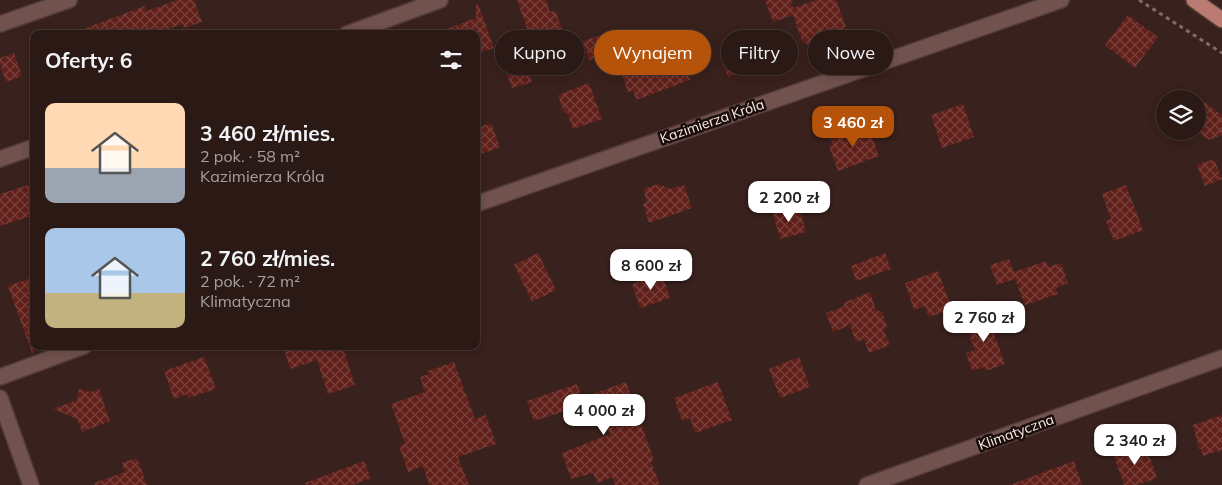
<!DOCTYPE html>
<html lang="pl">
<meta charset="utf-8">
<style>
body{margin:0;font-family:Mulish,sans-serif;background:#33221f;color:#f1f3f6;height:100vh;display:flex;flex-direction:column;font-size:19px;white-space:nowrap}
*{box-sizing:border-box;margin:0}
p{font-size:16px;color:#a6a0a1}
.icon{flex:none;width:28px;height:28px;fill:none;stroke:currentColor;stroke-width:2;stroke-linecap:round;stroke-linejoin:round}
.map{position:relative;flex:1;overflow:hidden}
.side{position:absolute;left:30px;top:30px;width:450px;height:320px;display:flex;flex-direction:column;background:#2b1916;border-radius:10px;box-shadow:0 2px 12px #0003,0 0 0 1px #473835}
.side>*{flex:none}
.hud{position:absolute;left:495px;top:30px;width:475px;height:45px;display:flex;gap:10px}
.tools{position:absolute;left:1156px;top:90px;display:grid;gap:10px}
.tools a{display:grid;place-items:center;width:50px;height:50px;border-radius:50%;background:#2b1916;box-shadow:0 2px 12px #0003,0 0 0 1px #473835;font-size:25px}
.price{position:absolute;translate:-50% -42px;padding:0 11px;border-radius:10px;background:#fff;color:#222;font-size:16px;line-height:32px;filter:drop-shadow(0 1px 2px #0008)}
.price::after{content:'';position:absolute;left:50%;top:30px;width:15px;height:11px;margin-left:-8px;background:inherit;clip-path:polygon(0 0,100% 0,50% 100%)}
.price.active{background:#b45309;color:#fff}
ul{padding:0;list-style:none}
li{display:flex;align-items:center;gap:15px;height:125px;padding:0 15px}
li span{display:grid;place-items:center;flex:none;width:140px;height:100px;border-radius:10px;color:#555}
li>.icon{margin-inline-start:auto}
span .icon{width:60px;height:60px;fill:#fffc;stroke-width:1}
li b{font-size:21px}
h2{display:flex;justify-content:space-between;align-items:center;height:60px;padding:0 15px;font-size:21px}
.tag{padding:0 18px;border-radius:22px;background:#2b1916;box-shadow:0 2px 12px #0003,0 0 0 1px #473835;font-size:18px;line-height:45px}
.tag.active{background:#b45309;color:#fff}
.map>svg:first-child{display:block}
.building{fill:url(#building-cross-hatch)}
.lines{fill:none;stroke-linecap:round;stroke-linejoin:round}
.minor-casing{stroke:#543d39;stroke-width:18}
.major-casing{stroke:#543d39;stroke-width:18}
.path{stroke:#826c69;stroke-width:3;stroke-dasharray:4 4;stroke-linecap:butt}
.minor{stroke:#72524e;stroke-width:15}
.major{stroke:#bb7b72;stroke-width:15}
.labels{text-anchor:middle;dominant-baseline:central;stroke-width:5;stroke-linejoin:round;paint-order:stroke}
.street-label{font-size:14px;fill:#fdebe8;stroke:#190e0c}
</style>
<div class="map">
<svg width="1222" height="485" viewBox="0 0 1222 485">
<defs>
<pattern id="building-cross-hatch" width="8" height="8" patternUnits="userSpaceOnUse" patternTransform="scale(1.25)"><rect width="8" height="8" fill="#62201a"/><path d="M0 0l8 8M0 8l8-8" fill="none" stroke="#79413b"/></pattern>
</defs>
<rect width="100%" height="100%" fill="#39211d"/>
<!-- building -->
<g class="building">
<path d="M177,0H194L202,22L184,28L183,24L153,34H75V32L145,6L147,11Z"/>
<path d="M517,0H546L550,12L555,10L563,32L532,43Z"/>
<path d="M765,0H791L793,8L816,0H836L846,27H844L845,30L829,37L807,45L806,43L805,44L802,41L793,15L773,22Z"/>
<path d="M476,4H478L494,48L476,54V34H439V32L476,18Z"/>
<path d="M1128,15L1158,37L1135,68L1105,45Z"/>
<path d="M640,29L651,59L675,50L680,62L683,61L690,80L636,100L633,90L628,92L610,39Z"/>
<path d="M763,30L773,60L728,77L719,53L740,45L738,39Z"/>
<path d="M607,33L614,52L589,60L583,41Z"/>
<path d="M519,44L532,82L512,88L499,51Z"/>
<path d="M14,53L22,76L6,82L0,64V58Z"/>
<path d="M589,83L602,119L573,129L567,112L564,113L558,95Z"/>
<path d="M1198,97L1222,115V135L1208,140L1198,132Z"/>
<path d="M963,104L974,137L942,148L931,115Z"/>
<path d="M491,123L500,147L476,156V128Z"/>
<path d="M867,124L879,156L838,171L829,146L833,145L831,138Z"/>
<path d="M1214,159L1222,179L1205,186L1197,165Z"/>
<path d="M34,183V215L0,226V194Z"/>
<path d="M658,184L670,189L684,185L692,208L649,223L643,204L647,202L643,189Z"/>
<path d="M1126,185L1143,230L1114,241L1106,221L1111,219L1102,194Z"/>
<path d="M799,207L806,232L780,239L773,214Z"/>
<path d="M538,253L556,290L532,302L514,265Z"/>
<path d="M885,253L891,269L856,281L851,266Z"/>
<path d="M1009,259L1014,272L1046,261L1048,267L1061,263L1068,283L1056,288L1058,294L1025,305L1015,279L997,285L990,265Z"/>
<path d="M938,271L952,309L929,317L925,306L914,310L905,283Z"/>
<path d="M662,274L670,298L640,308L632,284Z"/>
<path d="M34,277V352L32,353L8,286Z"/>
<path d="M870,292L876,310L882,312L887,326L884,331L890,345L869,353L864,339L856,342L850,325L833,332L826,313L843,307L845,302Z"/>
<path d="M982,300L1005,364L986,371L984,367L972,371L966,353L975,350L968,331Z"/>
<path d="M283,346H348V349L344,351L355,385L328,394L317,360L290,369Z"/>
<path d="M204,357L216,389L188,398L187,394L174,399L164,371Z"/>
<path d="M799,357L810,387L780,398L769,369Z"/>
<path d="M454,362L475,419L486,415L496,444L458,457L469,485H429L423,466L408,472L399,446L405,444L391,404L425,392L420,377L429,374L428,371Z"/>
<path d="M626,382L654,460L651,462L660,485H615L612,477L597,483L593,473L571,479L562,453L610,434L601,408L574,417L571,409L534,421L527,401L577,384L582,398Z"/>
<path d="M718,382L732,420L695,433L690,418L682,421L674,398Z"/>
<path d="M79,389L90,392L99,389L110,421L82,432L77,419L53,409L77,400Z"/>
<path d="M1222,415V450L1203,456L1201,449H1199L1193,425Z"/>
<path d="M1131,446L1132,451L1146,447L1157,478L1138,485H1124L1113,453Z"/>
<path d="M137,458L147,485H95L94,483L125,472L122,463Z"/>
<path d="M364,461L371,478L353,485H306L305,483Z"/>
<path d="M1074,461L1082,485H1013L1012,484Z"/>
</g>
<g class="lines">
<defs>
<g id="minor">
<path d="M0,24L69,0"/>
<path d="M347,34L440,0"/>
<path d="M0,159L34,147"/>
<path d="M476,204L1061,0"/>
<path d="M0,377L84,346"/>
<path d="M0,398L31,485"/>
<path d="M867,485L1222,358"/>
</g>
<path id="major" d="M1194,0L1222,20"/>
</defs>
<!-- minor casing -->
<use href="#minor" class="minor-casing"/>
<!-- major casing -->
<use href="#major" class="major-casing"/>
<!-- path -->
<path class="path" d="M1139,0L1222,53"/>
<!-- minor -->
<use href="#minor" class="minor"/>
<!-- major -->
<use href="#major" class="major"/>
</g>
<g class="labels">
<!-- street labels -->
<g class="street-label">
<text transform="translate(712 121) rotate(-19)">Kazimierza Króla</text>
<text transform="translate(1016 432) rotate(-20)">Klimatyczna</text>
</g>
</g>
</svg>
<div class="tools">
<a><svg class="icon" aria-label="layers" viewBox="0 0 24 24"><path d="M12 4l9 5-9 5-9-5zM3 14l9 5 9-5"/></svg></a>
</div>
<b class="price active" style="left:853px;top:148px">3 460 zł</b>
<b class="price" style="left:789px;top:223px">2 200 zł</b>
<b class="price" style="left:651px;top:291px">8 600 zł</b>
<b class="price" style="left:984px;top:343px">2 760 zł</b>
<b class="price" style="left:604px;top:436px">4 000 zł</b>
<b class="price" style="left:1135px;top:466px">2 340 zł</b>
<div class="hud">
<a class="tag">Kupno</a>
<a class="tag active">Wynajem</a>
<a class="tag">Filtry</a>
<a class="tag">Nowe</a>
</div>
<section class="side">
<h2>Oferty: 6<svg class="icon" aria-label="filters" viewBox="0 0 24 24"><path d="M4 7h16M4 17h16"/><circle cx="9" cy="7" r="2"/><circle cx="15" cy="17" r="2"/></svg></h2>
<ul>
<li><span style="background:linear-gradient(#ffd9b3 65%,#9aa5b1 0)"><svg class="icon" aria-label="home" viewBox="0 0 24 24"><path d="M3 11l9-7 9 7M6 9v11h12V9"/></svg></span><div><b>3 460 zł/mies.</b><p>2 pok. · 58 m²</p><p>Kazimierza Króla</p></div></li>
<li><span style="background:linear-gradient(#a9c7e8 65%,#c2b280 0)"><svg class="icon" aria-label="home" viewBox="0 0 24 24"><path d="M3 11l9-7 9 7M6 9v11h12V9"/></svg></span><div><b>2 760 zł/mies.</b><p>2 pok. · 72 m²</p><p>Klimatyczna</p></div></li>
</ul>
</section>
</div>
